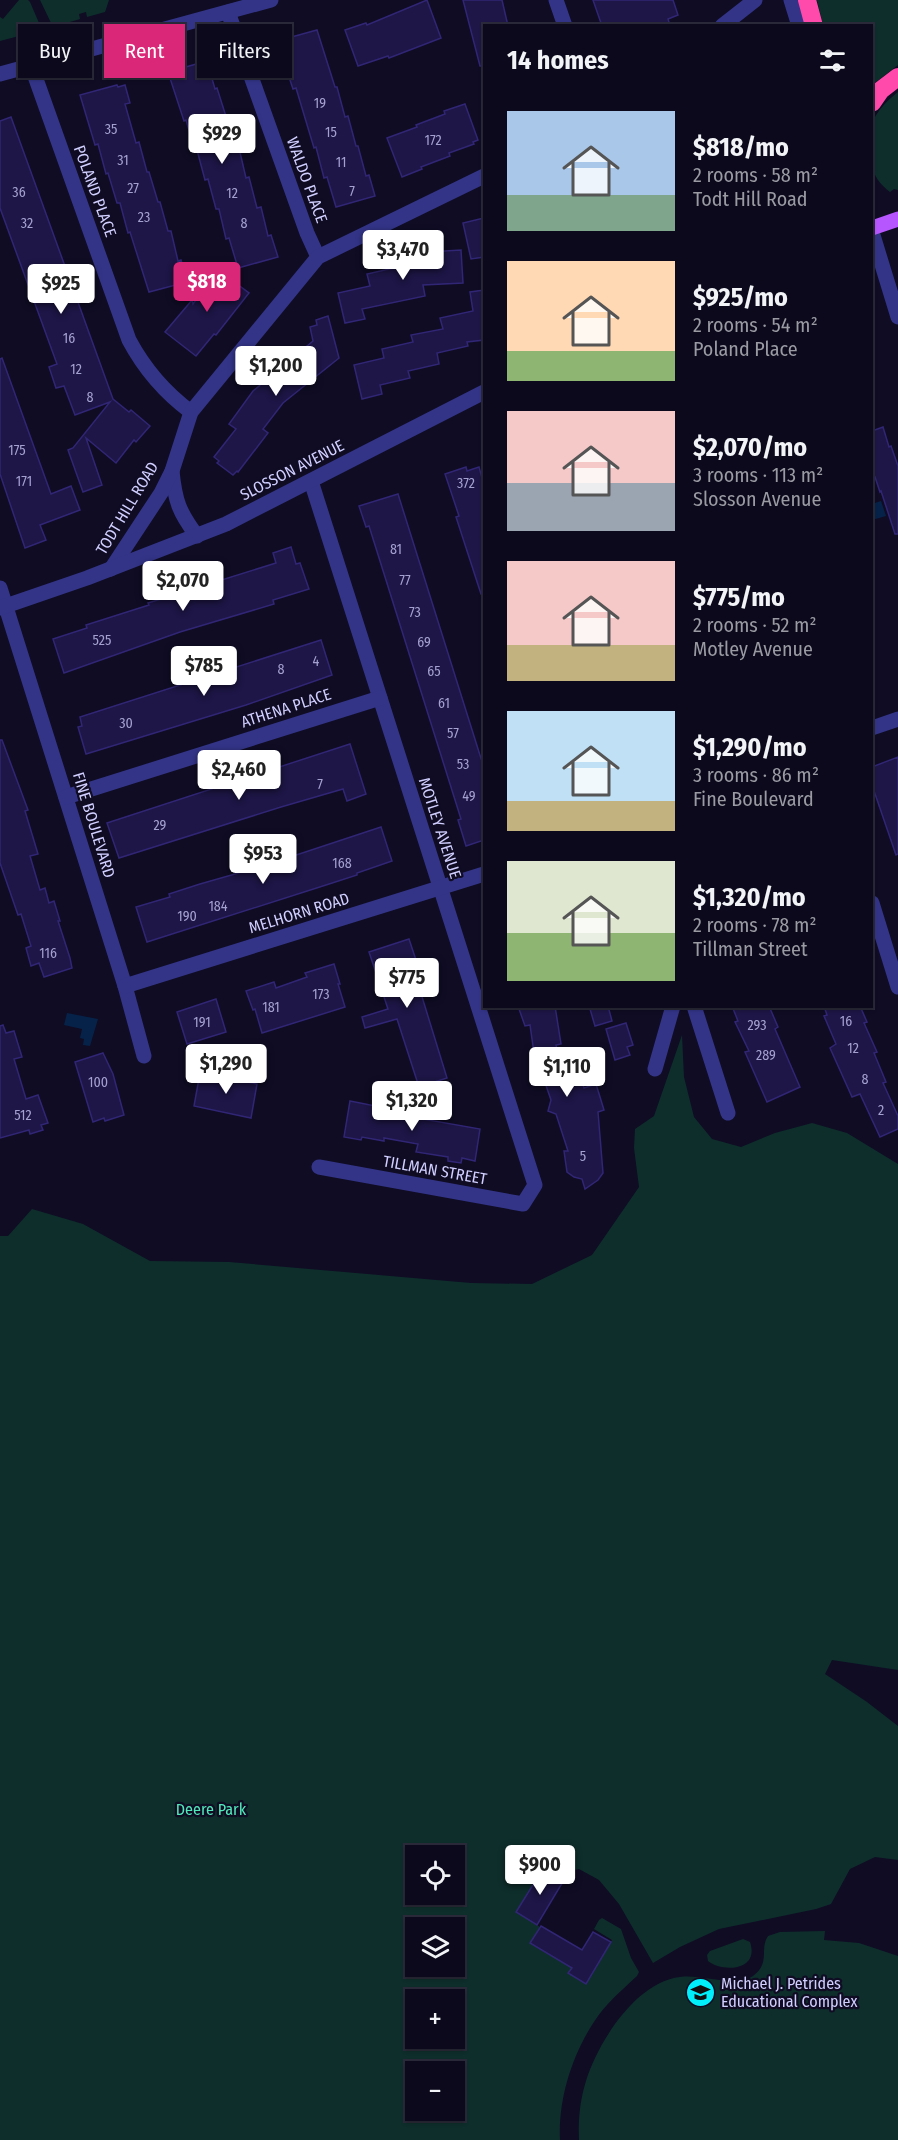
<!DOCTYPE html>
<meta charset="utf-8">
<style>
body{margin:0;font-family:"Fira Sans Condensed",sans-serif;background:#191728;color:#f1f3f6;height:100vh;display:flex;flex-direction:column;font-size:22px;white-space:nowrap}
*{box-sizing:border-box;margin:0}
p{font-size:20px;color:#9a9aa3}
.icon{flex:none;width:33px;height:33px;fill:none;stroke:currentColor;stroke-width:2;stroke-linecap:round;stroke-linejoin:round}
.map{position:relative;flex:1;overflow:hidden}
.side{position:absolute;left:483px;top:24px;width:390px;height:984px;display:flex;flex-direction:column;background:#0b091b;border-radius:0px;box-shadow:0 2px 4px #0004,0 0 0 2px #2b2a3a}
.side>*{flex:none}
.hud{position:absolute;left:18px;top:24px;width:375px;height:54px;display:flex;gap:12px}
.buttons{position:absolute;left:405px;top:1845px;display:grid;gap:12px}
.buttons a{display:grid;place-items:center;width:60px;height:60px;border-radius:0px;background:#0b091b;box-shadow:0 2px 4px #0004,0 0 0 2px #2b2a3a;font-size:30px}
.price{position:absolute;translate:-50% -51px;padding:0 14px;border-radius:6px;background:#fff;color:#222;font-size:20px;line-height:39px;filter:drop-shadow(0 2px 3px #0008)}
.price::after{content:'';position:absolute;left:50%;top:36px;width:18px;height:14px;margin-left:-9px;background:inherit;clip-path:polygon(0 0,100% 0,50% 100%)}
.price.selected{background:#db2777;color:#fff}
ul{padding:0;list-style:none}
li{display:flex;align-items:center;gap:18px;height:150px;padding:0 24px}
li span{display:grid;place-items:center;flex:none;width:168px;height:120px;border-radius:0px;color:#555}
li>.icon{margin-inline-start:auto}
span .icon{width:72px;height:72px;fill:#fffc;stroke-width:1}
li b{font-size:26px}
h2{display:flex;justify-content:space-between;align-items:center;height:72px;padding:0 24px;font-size:26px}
.tag{padding:0 21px;border-radius:0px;background:#0b091b;box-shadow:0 2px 4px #0004,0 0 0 2px #2b2a3a;font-size:21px;line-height:54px}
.tag.selected{background:#db2777;color:#fff}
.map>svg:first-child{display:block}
.green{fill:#0e2e2b;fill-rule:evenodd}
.water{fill:#072248}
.building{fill:#1d1646;stroke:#312675;stroke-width:1.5}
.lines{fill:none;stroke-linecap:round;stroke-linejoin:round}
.minor{stroke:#333487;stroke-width:15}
.major{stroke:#b656ff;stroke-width:15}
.highway{stroke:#ff4aab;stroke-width:18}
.labels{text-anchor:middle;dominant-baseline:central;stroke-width:4.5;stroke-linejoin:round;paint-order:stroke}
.number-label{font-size:14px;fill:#a4a1d1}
.street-label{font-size:16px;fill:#d1cfff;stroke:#0f0c24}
.park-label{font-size:16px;fill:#50eaba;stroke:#0f0c24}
.poi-label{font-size:16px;fill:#d1cfff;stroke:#0f0c24;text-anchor:start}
</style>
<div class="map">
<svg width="898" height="2140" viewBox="0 0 898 2140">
<rect width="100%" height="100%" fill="#0f0c24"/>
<!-- green -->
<g class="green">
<path d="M19,0H28L30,2L42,30L0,41V17L3,19Z"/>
<path d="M40,0H109L105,12L87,17L86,12L79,14L80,19L53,27Z"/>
<path d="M817,0H898V65L872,85V26L823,25Z"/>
<path d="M898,92V190L894,189L890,192C871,177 872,168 872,145C872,139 870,132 872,126C874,113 888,100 898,92Z"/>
<path d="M682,1035L684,1077L694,1117L712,1139L741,1147L775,1133L812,1123L847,1133L898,1164V1670L832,1660L825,1674L867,1702L898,1726V1860L875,1857L850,1869L831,1904L816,1909L719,1929L680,1947L653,1963L619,1904L599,1880L579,1869L556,1874L545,1867L517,1912L540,1927L531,1943L572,1968L569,1973L586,1983L612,1940L594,1929L599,1920L602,1918L621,1929L631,1958L639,1972L637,1976C623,1989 609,2001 598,2016C573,2051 558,2098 560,2140H0V1236H8L32,1209L83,1224L150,1261L229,1262L471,1283L532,1284L592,1255L639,1187L634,1148L635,1129L654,1116ZM416,1856H454V1894H416ZM416,1928H454V1966H416ZM416,2000H454V2038H416ZM416,2072H454V2110H416Z"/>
<path d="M825,1931L824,1940L859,1943L898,1956V2140H579C578,2120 580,2100 586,2081C598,2042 636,1982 680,1977C702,1974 735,1988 753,1976C771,1963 759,1949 768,1936L780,1932Z"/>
<path d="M743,1939L750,1942C760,1972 721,1972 708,1961L707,1955L710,1951Z"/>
</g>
<!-- water -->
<g class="water">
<path d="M881,501L886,516L872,520V504Z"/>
<path d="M67,1013L98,1019L90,1046L83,1045L84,1039L80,1038L82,1029L64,1025Z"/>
</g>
<!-- building -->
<g class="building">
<path d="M427,0L441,38L389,58L388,56L358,66L345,30L366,23L367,25Z"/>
<path d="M463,0H502L508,26H484V66H480Z"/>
<path d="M593,0H673L678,15L668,19L670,26H602Z"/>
<path d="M317,30L335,87H337L345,117L348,116L356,146H358L366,176L369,175L375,196L336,207L327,177L324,178L316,147L314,148L296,88L293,89L277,41Z"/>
<path d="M207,61L215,89L217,88L236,148H239L246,178L249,177L257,208L261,207L268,236L271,235L278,257L238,268L229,238L226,239L219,209H216L208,179L205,180L197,150L195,151L186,120L184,121L168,72Z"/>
<path d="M117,85L118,87L125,85L130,103L125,104L136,143L139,142L147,172H149L158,202H160L168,231H171L178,261L181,260L187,282L149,292L130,232L128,233L120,203H117L108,173L106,174L98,144L95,145L80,95Z"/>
<path d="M465,104L478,140L473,142L474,144L449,153L450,156L421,167L422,169L402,177L387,138L417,127L416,125L445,114L444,111Z"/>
<path d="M11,117L113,399L129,412L131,410L150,426L136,442L134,440L116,463L86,438L102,485L83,492L68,450L73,448L110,402L75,415L64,386L56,388L49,367L57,364L0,208V121Z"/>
<path d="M484,218V257L471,259L463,223Z"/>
<path d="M461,250L463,283L423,285L425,296L362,309L365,319L345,323L338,293L370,286L367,274L398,267L395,256L410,253Z"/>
<path d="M218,270L249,293L216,335L214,334L196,356L165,332L192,300L193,304Z"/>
<path d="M484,290V340L467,342L468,346L437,353L439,364L408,371L410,378L380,385L382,394L362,399L354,365L384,358L382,349L413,342L411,335L443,329L440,318L473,311L470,292Z"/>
<path d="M328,316L339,358L283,403L263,429L268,433L238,472L237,471L233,475L217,463L219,461L214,457L236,429L229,424L253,391L313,341L310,327L317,325L316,320Z"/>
<path d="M2,358L51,494L71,486L80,510L40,525L46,540L25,548L0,474V359Z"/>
<path d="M883,427L889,447L891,446L898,466V534H895L881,491L880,492L875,477L872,478V431Z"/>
<path d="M466,467L467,471L479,467L484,485V594H481L456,517L459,516L445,474Z"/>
<path d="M398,494L484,768V840L466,846L458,820L461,819L369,526L366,527L359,506Z"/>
<path d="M291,547L296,564L300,563L309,589L273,600L274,604L180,632L64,673L53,639L87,628L86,625L149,605L148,603L276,563L273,553Z"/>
<path d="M321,640L332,675L246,705L86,754L78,727L82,726L80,717Z"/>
<path d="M0,740H2L28,810L25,811L38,854L30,856L40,890L45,888L49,903L54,901L60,921H58L70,958L72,968L44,977L39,963L31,966L26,948L31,946L21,914L18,915L0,863Z"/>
<path d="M350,744L366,794L347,801L343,789L281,807L119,858L107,823Z"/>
<path d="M898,757V854L896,855L872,785V767Z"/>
<path d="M381,827L392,861L357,873V875L326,885L147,942L136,907L170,897L169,894L200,884L263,866Z"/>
<path d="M409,939L420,972L415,974L447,1078L419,1087L397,1019L365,1028L362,1017L388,1009L369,952Z"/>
<path d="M334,964L340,984H338L345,1007L262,1033L255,1009L253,1010L246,991L274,982L276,988L307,977L305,973Z"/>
<path d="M216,999L226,1032L187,1044L177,1012Z"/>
<path d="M518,1006H555L561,1044L556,1045L563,1087L582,1081L584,1088L596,1084L604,1110L598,1112L603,1173L598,1180L585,1189L582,1179L574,1177L567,1172L564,1151H568L556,1114L548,1111L551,1100L542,1074H537L530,1025L525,1026Z"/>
<path d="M597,1006H608L612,1021L595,1026L590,1009Z"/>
<path d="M732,1006H769L778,1027L775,1029L800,1087L767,1102L745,1052L749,1051L735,1022L738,1021Z"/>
<path d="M824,1006H860L867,1022L864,1023L877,1052L874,1053L886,1082L883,1083L898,1116V1129L880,1137L860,1094L852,1097L830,1048L836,1044L824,1016L827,1015Z"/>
<path d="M626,1023L633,1045L627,1047L630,1055L615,1060L606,1029Z"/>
<path d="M3,1025L6,1033L14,1031L22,1057L14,1059L26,1099L38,1095L48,1123L41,1125L43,1130L30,1134L29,1130L0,1138V1026Z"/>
<path d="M103,1053L113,1074L124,1115L105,1121L104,1118L93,1122L75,1062Z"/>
<path d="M200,1073L257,1084L251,1118L194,1106Z"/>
<path d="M350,1101L401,1111L400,1115L480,1129L475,1161L462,1158L461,1163L448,1161V1157L416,1152L418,1144L384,1138V1141L362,1137L361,1140L344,1137Z"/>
<path d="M544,1867L564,1880L537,1925L516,1912Z"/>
<path d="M541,1926L582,1950L593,1932L611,1942L586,1984L568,1973L572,1968L530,1943Z"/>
</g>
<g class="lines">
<!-- minor -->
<g class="minor">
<path d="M556,0L565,26"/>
<path d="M791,0L799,26"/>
<path d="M228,12L307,233L318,257"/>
<path d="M722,26L755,0"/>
<path d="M31,65L129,340C145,370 164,392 191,412"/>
<path d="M0,74L271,0"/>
<path d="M872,232L898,317"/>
<path d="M172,471C175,501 179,512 197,536"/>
<path d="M311,481L535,1185L523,1204L319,1167"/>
<path d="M111,569L161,493L172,471L191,412L318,257L484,176"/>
<path d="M0,588L125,986L144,1056"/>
<path d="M0,608L87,578L226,524L484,392"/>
<path d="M872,728L898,719"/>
<path d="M66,797L380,698"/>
<path d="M872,903L898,987"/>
<path d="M125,986L484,874"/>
<path d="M694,1006L728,1113"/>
<path d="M655,1069L673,1006"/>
</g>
<!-- major -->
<path class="major" d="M872,228L898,219"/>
<!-- highway -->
<g class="highway">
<path d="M807,0L814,26"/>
<path d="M872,103L881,90L898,77"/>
</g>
</g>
<!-- icons -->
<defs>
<symbol id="school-disc" viewBox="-11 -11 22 22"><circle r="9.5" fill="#00effa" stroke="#0f0c24"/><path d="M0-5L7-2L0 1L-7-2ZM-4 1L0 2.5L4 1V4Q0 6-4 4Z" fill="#111"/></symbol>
</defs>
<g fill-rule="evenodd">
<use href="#school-disc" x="684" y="1976" width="33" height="33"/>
</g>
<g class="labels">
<!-- number labels -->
<g class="number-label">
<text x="320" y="103">19</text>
<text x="111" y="129">35</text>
<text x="331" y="132">15</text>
<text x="433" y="140">172</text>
<text x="123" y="160">31</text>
<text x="341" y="162">11</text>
<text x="133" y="188">27</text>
<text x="352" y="191">7</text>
<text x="19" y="192">36</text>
<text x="232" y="193">12</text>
<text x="144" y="217">23</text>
<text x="27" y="223">32</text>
<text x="244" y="223">8</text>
<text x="69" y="338">16</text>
<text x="76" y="369">12</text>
<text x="90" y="397">8</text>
<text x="17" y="450">175</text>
<text x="24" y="481">171</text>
<text x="466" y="483">372</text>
<text x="396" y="549">81</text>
<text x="405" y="580">77</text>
<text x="415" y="612">73</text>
<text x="102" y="640">525</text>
<text x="424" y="642">69</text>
<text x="316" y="661">4</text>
<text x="281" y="669">8</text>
<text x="434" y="671">65</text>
<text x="444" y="703">61</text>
<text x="126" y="723">30</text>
<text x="453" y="733">57</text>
<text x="463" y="764">53</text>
<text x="320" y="784">7</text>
<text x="469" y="796">49</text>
<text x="160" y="825">29</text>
<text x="342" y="863">168</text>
<text x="218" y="906">184</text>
<text x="187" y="916">190</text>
<text x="48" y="953">116</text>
<text x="321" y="994">173</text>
<text x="271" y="1007">181</text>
<text x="846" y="1021">16</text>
<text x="202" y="1022">191</text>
<text x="757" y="1025">293</text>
<text x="853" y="1048">12</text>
<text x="766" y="1055">289</text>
<text x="865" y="1079">8</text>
<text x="98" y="1082">100</text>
<text x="881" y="1110">2</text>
<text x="23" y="1115">512</text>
<text x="583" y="1156">5</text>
</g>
<!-- street labels -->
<g class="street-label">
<text transform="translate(307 180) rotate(70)">WALDO PLACE</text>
<text transform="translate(95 191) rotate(70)">POLAND PLACE</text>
<text transform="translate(292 470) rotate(-27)">SLOSSON AVENUE</text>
<text transform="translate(127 508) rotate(-59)">TODT HILL ROAD</text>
<text transform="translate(286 708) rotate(-18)">ATHENA PLACE</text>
<text transform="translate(94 825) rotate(73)">FINE BOULEVARD</text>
<text transform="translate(440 828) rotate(72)">MOTLEY AVENUE</text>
<text transform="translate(299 913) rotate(-17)">MELHORN ROAD</text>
<text transform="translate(435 1170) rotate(10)">TILLMAN STREET</text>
</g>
<!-- park labels -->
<g class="park-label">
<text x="211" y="1809">Deere Park</text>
</g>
<!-- poi labels -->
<g class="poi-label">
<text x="721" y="1983">Michael J. Petrides<tspan x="721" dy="18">Educational Complex</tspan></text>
</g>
</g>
</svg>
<div class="buttons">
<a><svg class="icon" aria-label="locate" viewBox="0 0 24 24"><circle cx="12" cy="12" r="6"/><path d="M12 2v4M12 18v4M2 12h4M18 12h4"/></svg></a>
<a><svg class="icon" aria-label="layers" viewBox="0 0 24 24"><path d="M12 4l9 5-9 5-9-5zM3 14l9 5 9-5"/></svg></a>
<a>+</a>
<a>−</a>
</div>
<b class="price" style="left:222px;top:165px">$929</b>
<b class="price" style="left:403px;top:281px">$3,470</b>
<b class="price selected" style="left:207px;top:313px">$818</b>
<b class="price" style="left:61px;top:315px">$925</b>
<b class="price" style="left:276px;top:397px">$1,200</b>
<b class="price" style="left:183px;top:612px">$2,070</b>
<b class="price" style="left:204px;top:697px">$785</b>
<b class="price" style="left:239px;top:801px">$2,460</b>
<b class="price" style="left:263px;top:885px">$953</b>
<b class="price" style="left:407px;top:1009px">$775</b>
<b class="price" style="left:226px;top:1095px">$1,290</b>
<b class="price" style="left:567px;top:1098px">$1,110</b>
<b class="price" style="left:412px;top:1132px">$1,320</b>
<b class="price" style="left:540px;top:1896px">$900</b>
<div class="hud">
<a class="tag">Buy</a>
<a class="tag selected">Rent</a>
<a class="tag">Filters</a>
</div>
<section class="side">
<h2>14 homes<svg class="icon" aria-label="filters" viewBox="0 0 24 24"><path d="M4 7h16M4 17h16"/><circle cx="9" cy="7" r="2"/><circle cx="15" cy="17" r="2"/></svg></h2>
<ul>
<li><span style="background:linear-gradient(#a9c7e8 70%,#7fa58c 0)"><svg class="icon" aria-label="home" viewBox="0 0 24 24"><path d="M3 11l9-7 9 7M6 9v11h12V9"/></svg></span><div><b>$818/mo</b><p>2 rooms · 58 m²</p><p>Todt Hill Road</p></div></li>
<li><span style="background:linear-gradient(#ffd9b3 75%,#8fb573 0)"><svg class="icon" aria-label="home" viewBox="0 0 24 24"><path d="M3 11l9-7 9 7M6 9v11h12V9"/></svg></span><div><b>$925/mo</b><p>2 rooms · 54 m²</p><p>Poland Place</p></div></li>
<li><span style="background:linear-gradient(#f6c9c9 60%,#9aa5b1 0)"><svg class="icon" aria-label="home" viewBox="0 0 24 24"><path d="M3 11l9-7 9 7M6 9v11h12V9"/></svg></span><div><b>$2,070/mo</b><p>3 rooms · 113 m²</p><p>Slosson Avenue</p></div></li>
<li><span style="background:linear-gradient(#f6c9c9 70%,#c2b280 0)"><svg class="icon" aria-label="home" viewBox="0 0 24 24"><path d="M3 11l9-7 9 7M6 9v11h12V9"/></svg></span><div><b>$775/mo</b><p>2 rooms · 52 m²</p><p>Motley Avenue</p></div></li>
<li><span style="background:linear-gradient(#bfe0f5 75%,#c2b280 0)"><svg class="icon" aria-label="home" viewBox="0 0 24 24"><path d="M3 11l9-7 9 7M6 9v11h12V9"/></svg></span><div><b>$1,290/mo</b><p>3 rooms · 86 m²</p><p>Fine Boulevard</p></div></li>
<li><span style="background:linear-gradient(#dfe7d0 60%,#8fb573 0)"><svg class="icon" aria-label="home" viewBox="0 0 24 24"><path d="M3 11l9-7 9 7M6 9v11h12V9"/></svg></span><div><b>$1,320/mo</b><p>2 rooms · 78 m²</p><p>Tillman Street</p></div></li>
</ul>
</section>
</div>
